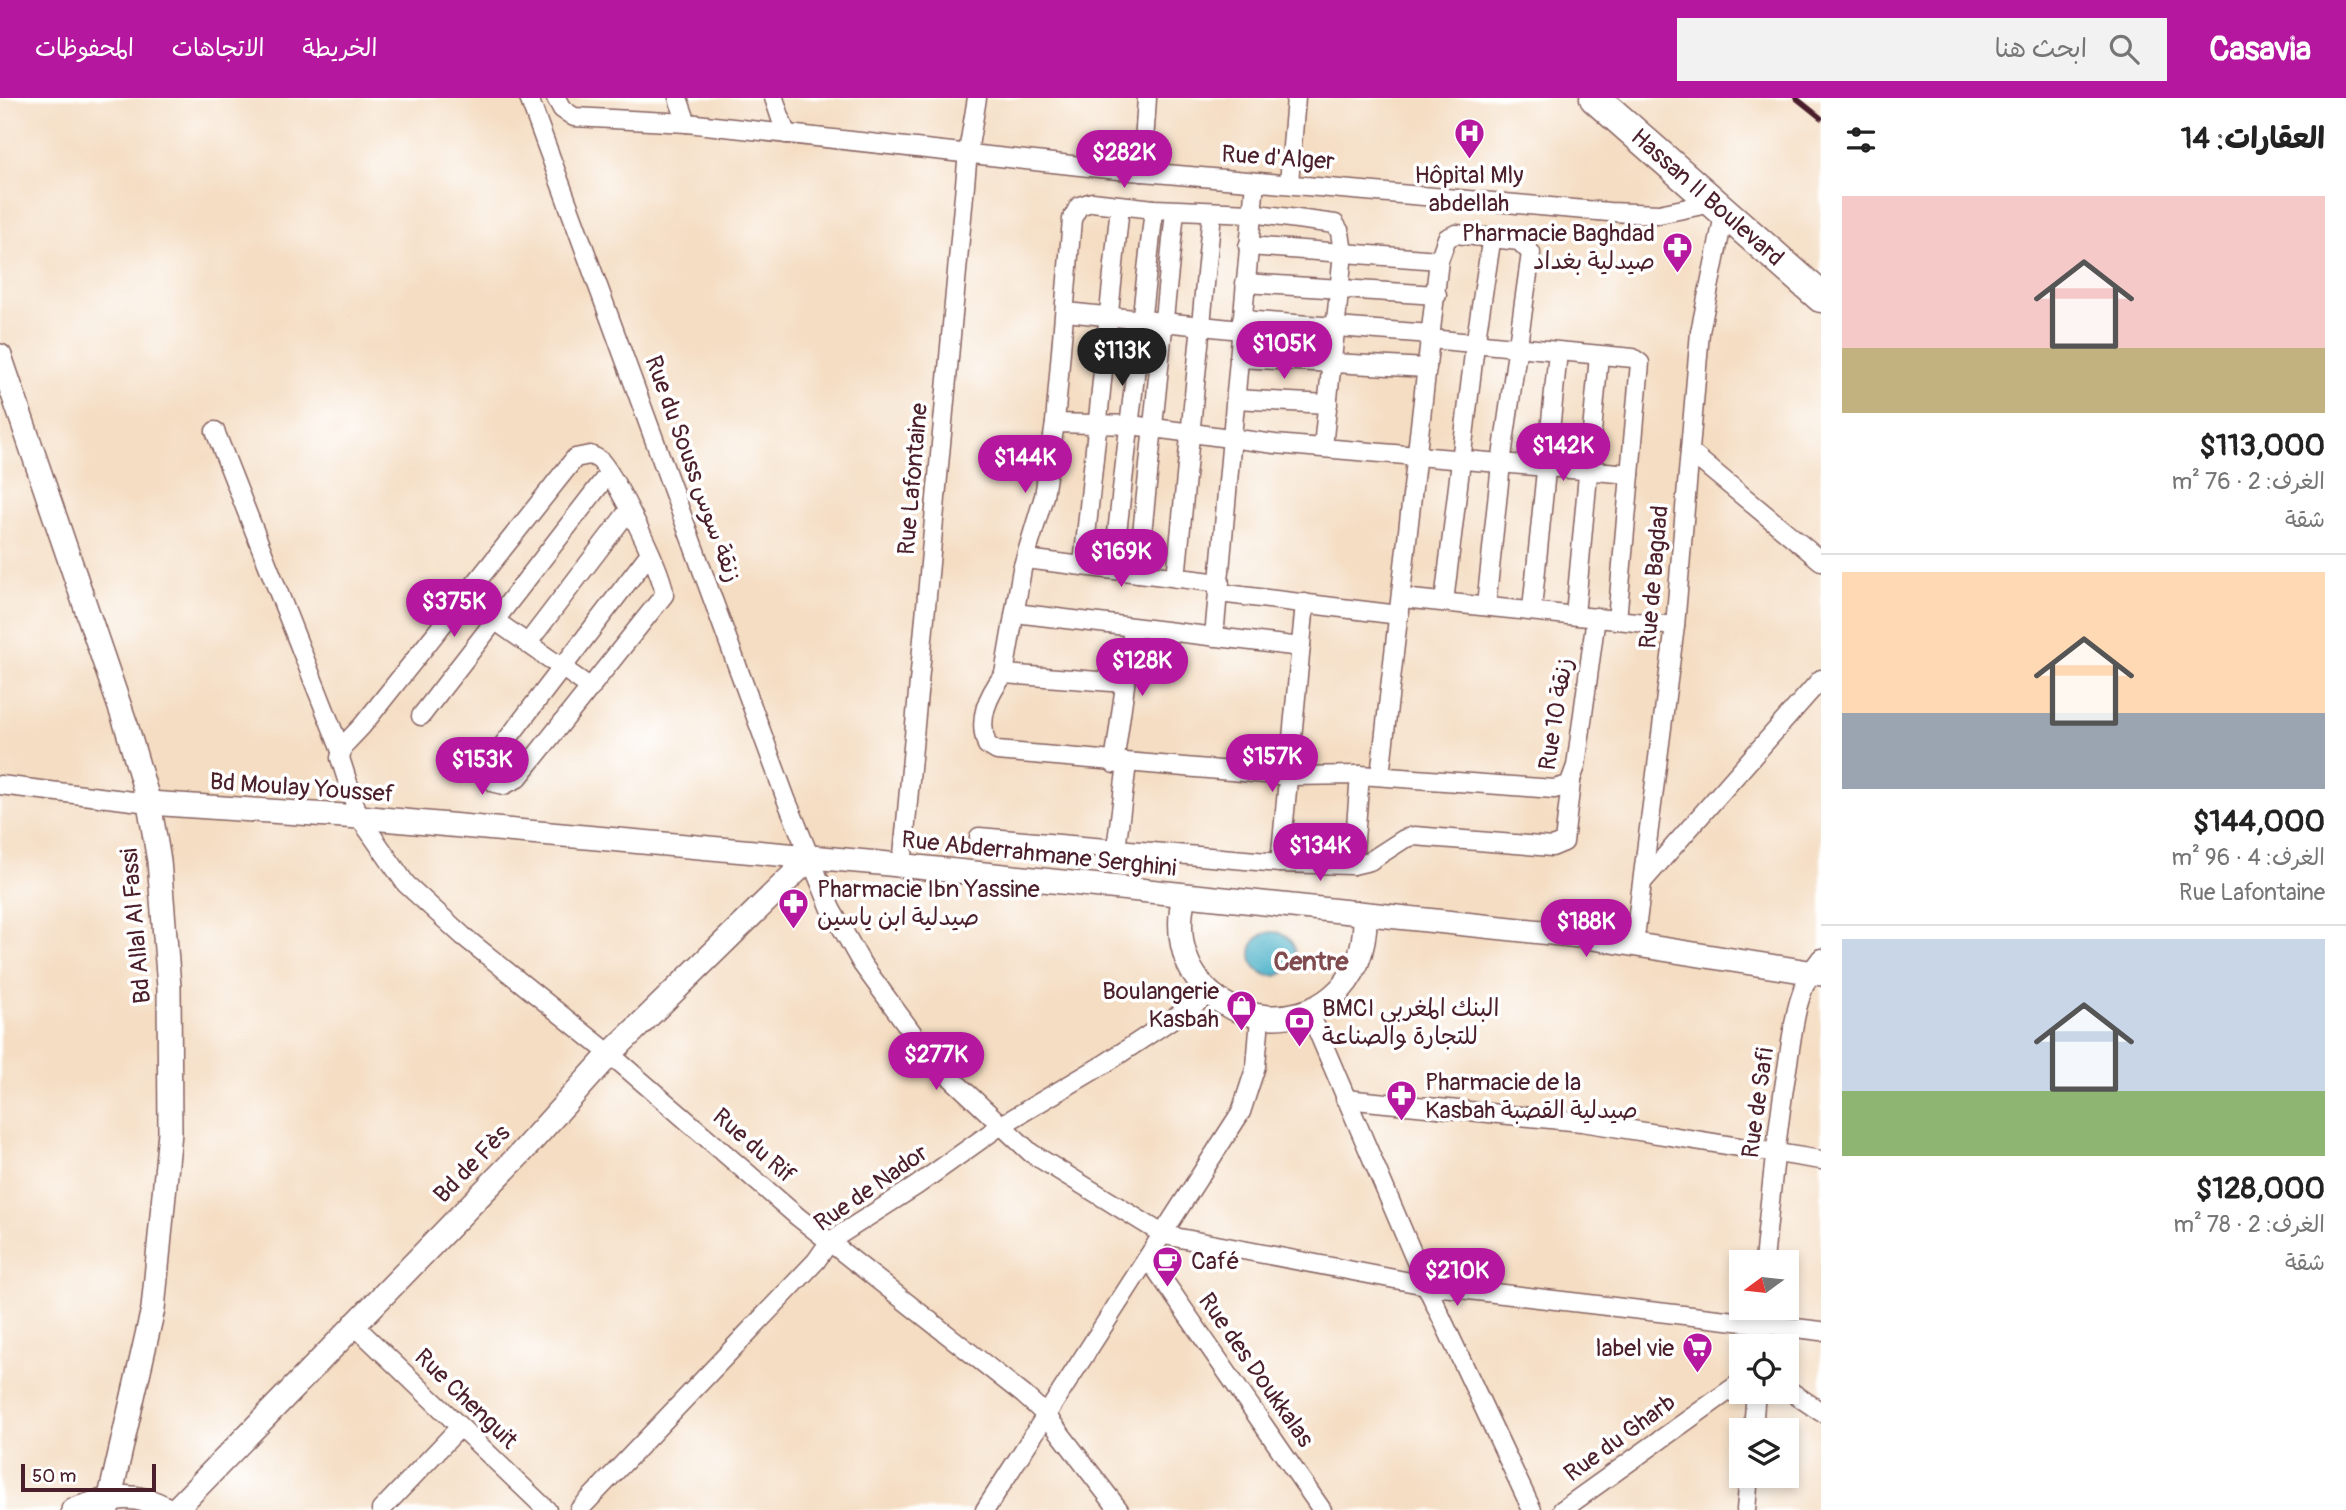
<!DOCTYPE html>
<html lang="ar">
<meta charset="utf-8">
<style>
body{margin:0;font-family:Pangolin,"Playpen Sans Arabic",sans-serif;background:#f2f2f2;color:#222;direction:rtl;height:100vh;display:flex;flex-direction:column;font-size:26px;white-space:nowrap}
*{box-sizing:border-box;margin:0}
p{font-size:23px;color:#767676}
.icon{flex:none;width:38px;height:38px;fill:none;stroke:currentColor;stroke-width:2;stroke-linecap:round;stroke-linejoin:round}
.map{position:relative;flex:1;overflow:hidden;direction:ltr}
.side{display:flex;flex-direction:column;background:#fff;width:525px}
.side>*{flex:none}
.needle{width:46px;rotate:255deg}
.tools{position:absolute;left:1729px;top:1152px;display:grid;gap:14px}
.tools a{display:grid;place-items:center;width:70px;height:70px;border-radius:0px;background:#fff;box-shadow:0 4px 10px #0003;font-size:35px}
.scale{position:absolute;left:21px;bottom:18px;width:135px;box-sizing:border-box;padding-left:7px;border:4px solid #4a1f2b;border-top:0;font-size:19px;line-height:24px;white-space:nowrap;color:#4a1f2b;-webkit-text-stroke:5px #fff;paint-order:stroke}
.price{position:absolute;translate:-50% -60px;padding:0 16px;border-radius:24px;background:#b5179e;color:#fff;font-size:23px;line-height:46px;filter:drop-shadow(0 2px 4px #0008)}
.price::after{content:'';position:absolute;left:50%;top:42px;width:21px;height:16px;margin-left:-10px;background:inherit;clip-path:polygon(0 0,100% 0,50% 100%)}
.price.current{background:#222;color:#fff}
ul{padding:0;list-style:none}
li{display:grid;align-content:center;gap:14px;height:371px;padding:0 21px}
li+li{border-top:2px solid #e0e0e0}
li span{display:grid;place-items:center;height:217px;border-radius:0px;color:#555}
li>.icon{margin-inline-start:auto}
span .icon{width:126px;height:126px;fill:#fffc;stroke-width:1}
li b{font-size:30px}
h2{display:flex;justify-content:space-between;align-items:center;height:84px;padding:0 21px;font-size:30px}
header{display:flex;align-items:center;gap:42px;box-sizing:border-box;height:98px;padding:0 35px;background:#b5179e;color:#fff}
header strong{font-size:33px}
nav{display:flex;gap:38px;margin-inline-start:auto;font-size:24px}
.search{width:490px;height:63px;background:#f2f2f2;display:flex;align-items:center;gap:18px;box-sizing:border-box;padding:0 24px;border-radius:0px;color:#767676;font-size:26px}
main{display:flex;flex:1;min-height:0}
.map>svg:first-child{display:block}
.water{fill:#48b0c7;stroke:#496879;stroke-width:2}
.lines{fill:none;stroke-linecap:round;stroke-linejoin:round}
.minor-casing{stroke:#866260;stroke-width:21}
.tertiary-casing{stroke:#866260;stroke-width:26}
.primary-casing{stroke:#866260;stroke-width:33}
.minor{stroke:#fff;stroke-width:18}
.tertiary{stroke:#fff;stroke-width:23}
.primary{stroke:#fff;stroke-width:30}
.rail{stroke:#4a1f2b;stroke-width:5}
.labels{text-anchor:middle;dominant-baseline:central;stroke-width:7;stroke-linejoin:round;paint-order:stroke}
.street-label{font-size:24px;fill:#4a1f2b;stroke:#fff}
.poi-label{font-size:24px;fill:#4a1f2b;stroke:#fff;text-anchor:start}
.neighbourhood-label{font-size:26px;font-weight:bold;fill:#7f4b4f;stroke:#fff}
</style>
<header>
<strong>Casavia</strong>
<div class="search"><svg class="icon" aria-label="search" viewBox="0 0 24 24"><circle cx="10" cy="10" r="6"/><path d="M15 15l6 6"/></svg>ابحث هنا</div>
<nav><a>الخريطة</a><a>الاتجاهات</a><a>المحفوظات</a></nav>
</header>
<main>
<section class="side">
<h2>العقارات: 14<svg class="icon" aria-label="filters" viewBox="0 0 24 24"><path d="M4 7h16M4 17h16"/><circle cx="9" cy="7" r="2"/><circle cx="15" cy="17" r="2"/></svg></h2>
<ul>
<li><span style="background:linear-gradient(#f6c9c9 70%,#c2b280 0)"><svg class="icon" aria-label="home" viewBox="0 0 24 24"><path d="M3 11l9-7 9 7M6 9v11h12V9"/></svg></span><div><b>$113,000</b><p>الغرف: 2 · 76 m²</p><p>شقة</p></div></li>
<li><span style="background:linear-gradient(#ffd9b3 65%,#9aa5b1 0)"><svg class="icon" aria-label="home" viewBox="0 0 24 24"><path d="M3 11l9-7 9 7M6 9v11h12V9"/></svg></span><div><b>$144,000</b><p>الغرف: 4 · 96 m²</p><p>Rue Lafontaine</p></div></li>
<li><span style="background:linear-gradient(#c9d6e8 70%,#8fb573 0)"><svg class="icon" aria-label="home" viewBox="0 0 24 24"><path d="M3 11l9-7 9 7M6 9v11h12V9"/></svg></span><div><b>$128,000</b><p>الغرف: 2 · 78 m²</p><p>شقة</p></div></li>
</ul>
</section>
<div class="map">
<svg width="1821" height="1412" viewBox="0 0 1821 1412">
<rect width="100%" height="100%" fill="#fff"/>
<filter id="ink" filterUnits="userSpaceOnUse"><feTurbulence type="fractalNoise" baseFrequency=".0143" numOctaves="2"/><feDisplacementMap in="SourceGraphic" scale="14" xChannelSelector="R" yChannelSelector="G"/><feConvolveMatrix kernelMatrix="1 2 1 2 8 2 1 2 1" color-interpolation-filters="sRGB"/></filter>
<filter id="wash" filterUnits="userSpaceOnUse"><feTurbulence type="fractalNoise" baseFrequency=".00686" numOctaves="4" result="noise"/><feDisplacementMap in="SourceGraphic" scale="28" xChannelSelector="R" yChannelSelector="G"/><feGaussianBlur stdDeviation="1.57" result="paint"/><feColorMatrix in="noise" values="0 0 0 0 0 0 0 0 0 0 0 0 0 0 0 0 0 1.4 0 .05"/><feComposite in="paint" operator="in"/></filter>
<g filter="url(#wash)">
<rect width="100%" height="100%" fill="#f4ddc2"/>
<!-- water -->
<circle class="water" cx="1273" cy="856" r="22"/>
</g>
<g filter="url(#ink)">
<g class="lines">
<defs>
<g id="minor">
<path d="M529,0L786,701L831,811L862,866L933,963L1031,1055L1164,1137L1426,1187L1821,1233"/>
<path d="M556,0L562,11L574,19L687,25L1108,71L1609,114L1659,116L1712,105"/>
<path d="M678,0L687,25"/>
<path d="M774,0L786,36"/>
<path d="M1142,74L1147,0"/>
<path d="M1289,85L1296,0"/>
<path d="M1248,148L1439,162"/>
<path d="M1245,185L1437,197"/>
<path d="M1066,214L1241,232"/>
<path d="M1242,222L1431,236"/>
<path d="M1430,241L1633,260L1640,265L1617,522"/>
<path d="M1239,260L1427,270"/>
<path d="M1236,301L1328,306"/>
<path d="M1055,325L1131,327L1275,346L1630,376"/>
<path d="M215,333L341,653"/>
<path d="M1690,354L1821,463"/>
<path d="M650,455L493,660L489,671L495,685L504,687L518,680L664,497C666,479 616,382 603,366C600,361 595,359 590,357L575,360L362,628L343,648L340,660L359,719L406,786L463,838L610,956L798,1119L1024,1297L1046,1317L1119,1412"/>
<path d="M1026,461L1220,485"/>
<path d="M1083,467L1120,108"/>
<path d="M1113,470L1154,111"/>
<path d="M1138,475L1175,113"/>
<path d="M1176,480L1212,115"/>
<path d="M1219,495L1399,517"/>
<path d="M463,500L591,590"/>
<path d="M1402,500L1675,528"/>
<path d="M1444,504L1475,247L1492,138"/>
<path d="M1532,511L1558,254"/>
<path d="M1015,515L1301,549"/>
<path d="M1575,517L1599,258"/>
<path d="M1214,539L1255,84"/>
<path d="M527,546L629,412"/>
<path d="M1004,576C988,598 977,620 987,647L997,653L1290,678L1360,677L1554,691L1569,687L1576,668L1596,519"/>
<path d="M1125,585L1004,576L1022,471L1044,398L1055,325L1072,121L1079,108L1092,104L1154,111L1251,115L1335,126L1340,134L1343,155L1323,349"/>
<path d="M421,618L609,375"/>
<path d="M1114,666L1133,530"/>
<path d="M1380,678L1439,162L1447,140L1456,136L1519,143L1531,155L1501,366L1486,508"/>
<path d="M0,687L149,705"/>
<path d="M979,739L1280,765L1353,767L1370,763L1404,741L1414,738L1552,749L1564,744L1571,684"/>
<path d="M1116,751L1127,666"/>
<path d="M1280,765L1305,505"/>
<path d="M1353,767L1360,677"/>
<path d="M902,768L968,54L977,0"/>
<path d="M1644,782L1821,581"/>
<path d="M1634,847L1675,528L1700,234L1724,117"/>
<path d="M1309,913L1426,1187L1532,1412"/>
<path d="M1345,1001L1582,1024L1821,1062"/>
<path d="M1148,1160L1322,1412"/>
<path d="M1764,1164C1770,1101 1776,1039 1786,977C1793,937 1794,892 1821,860"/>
<path d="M352,1225L547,1412"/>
<path d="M1758,1248L1761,1209"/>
<path d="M1787,1291L1821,1314"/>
<path d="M1753,1332L1756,1293"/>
<path d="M381,1412L460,1329"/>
<path d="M579,1412L816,1163L830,1143L916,1088L1000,1028L1106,965L1210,896"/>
<path d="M985,1412L1241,1014L1256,968L1260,920"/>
<path d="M1562,1412L1741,1284"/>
<path d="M1746,1412L1749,1377"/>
</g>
<g id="tertiary">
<path d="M0,258L127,630L149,705L159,763L169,889L170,1034L153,1211L107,1412"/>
<path d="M149,705L359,719L879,765L1580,838L1821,876"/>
<path d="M1184,797C1151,944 1368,967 1365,817"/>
<path d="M73,1412C112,1400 131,1391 169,1412"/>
<path d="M175,1412L521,1055L610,956L810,760"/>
</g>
<g id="primary">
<path id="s1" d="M1595,0L1821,199"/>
</g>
</defs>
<!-- minor casing -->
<use href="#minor" class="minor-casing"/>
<!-- tertiary casing -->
<use href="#tertiary" class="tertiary-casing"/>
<!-- primary casing -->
<use href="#primary" class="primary-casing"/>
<!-- minor -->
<use href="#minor" class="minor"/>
<!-- tertiary -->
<use href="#tertiary" class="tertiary"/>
<!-- primary -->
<use href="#primary" class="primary"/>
<!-- rail -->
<path class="rail" d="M1796,0L1821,20"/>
</g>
</g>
<!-- icons -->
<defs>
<symbol id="hospital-pin" viewBox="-11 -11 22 30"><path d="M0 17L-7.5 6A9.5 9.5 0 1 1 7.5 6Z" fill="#b5179e" stroke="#fff"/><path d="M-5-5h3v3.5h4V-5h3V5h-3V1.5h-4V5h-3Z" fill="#fff"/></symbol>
<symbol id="pharmacy-pin" viewBox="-11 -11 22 30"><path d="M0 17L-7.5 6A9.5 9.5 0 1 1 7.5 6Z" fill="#b5179e" stroke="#fff"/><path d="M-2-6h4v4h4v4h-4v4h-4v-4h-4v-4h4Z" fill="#fff"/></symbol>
<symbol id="shop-pin" viewBox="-11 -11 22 30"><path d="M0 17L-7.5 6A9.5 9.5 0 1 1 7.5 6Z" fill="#b5179e" stroke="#fff"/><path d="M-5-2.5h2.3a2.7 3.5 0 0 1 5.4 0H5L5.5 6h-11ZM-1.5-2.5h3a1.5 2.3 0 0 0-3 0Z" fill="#fff"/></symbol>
<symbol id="bank-pin" viewBox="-11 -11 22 30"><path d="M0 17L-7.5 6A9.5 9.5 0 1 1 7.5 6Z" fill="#b5179e" stroke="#fff"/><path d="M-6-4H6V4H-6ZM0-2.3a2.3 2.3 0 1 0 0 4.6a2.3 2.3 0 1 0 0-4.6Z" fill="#fff"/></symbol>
<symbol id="cafe-pin" viewBox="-11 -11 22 30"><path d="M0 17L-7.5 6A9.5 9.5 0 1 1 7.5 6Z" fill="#b5179e" stroke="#fff"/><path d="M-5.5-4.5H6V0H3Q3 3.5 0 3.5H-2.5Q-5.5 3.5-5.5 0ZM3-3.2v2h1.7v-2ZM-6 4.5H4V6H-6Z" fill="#fff"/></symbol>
<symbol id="supermarket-pin" viewBox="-11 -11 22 30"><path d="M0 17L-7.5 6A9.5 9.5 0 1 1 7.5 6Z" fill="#b5179e" stroke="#fff"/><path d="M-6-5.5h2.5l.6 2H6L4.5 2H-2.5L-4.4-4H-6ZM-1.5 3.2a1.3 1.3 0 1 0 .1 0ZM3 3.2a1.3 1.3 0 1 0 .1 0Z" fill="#fff"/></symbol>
</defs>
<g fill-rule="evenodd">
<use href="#hospital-pin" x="1452" y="18" width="35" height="47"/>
<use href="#pharmacy-pin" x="1660" y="132" width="35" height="47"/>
<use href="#pharmacy-pin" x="776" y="788" width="35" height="47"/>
<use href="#shop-pin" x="1224" y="890" width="35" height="47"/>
<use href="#bank-pin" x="1282" y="906" width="35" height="47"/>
<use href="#pharmacy-pin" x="1384" y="980" width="35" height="47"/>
<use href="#cafe-pin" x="1150" y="1146" width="35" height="47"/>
<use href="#supermarket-pin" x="1680" y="1232" width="35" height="47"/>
</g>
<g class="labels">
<!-- street labels -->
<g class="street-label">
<text transform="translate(1278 60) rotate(4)">Rue d'Alger</text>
<text stroke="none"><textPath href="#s1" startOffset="150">Hassan II Boulevard</textPath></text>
<text transform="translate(693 371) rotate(70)">Rue du Souss زنقة سوس</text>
<text transform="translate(913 381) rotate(-85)">Rue Lafontaine</text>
<text transform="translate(1654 479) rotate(-85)">Rue de Bagdad</text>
<text transform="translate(1556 616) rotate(-81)">Rue 10 زنقة</text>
<text transform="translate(302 690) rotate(4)">Bd Moulay Youssef</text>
<text transform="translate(1039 756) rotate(6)">Rue Abderrahmane Serghini</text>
<text transform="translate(136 828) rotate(-95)">Bd Allal Al Fassi</text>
<text transform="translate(1758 1005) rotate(-82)">Rue de Safi</text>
<text transform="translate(754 1048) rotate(41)">Rue du Rif</text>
<text transform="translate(472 1066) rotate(-46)">Bd de Fès</text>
<text transform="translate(871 1090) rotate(-35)">Rue de Nador</text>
<text transform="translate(1256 1272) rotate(55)">Rue des Doukkalas</text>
<text transform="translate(466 1301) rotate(44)">Rue Chenguit</text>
<text transform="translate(1620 1340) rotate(-36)">Rue du Gharb</text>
</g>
<!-- poi labels -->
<g class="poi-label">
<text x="1469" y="77" text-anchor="middle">Hôpital Mly<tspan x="1469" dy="28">abdellah</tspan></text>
<text x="1655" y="135" text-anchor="end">Pharmacie Baghdad<tspan x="1655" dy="28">صيدلية بغداد</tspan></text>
<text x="817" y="791">Pharmacie Ibn Yassine<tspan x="817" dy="28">صيدلية ابن ياسين</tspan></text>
<text x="1219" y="893" text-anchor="end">Boulangerie<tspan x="1219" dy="28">Kasbah</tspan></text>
<text x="1322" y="910">BMCI البنك المغربي<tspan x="1322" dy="28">للتجارة والصناعة</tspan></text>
<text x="1425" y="984">Pharmacie de la<tspan x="1425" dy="28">Kasbah صيدلية القصبة</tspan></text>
<text x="1191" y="1163">Café</text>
<text x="1674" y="1250" text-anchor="end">label vie</text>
</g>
<!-- neighbourhood labels -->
<g class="neighbourhood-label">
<text x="1311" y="864">Centre</text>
</g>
</g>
</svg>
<div class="tools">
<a><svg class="needle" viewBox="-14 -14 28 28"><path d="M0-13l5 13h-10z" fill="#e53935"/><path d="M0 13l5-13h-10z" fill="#767676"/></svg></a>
<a><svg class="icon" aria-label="locate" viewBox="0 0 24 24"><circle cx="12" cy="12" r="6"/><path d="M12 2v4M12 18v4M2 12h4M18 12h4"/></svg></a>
<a><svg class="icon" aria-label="layers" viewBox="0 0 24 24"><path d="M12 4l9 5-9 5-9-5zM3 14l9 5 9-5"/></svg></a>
</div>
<div class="scale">50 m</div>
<b class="price" style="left:1124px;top:92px">$282K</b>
<b class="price" style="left:1284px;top:283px">$105K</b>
<b class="price current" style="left:1122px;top:290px">$113K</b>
<b class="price" style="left:1563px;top:385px">$142K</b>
<b class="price" style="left:1025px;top:397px">$144K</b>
<b class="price" style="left:1121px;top:491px">$169K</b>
<b class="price" style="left:454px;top:541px">$375K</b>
<b class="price" style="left:1142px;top:600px">$128K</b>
<b class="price" style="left:1272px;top:696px">$157K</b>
<b class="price" style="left:482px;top:699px">$153K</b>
<b class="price" style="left:1320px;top:785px">$134K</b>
<b class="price" style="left:1586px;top:861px">$188K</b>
<b class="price" style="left:936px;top:994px">$277K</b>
<b class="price" style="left:1457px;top:1210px">$210K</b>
</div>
</main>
